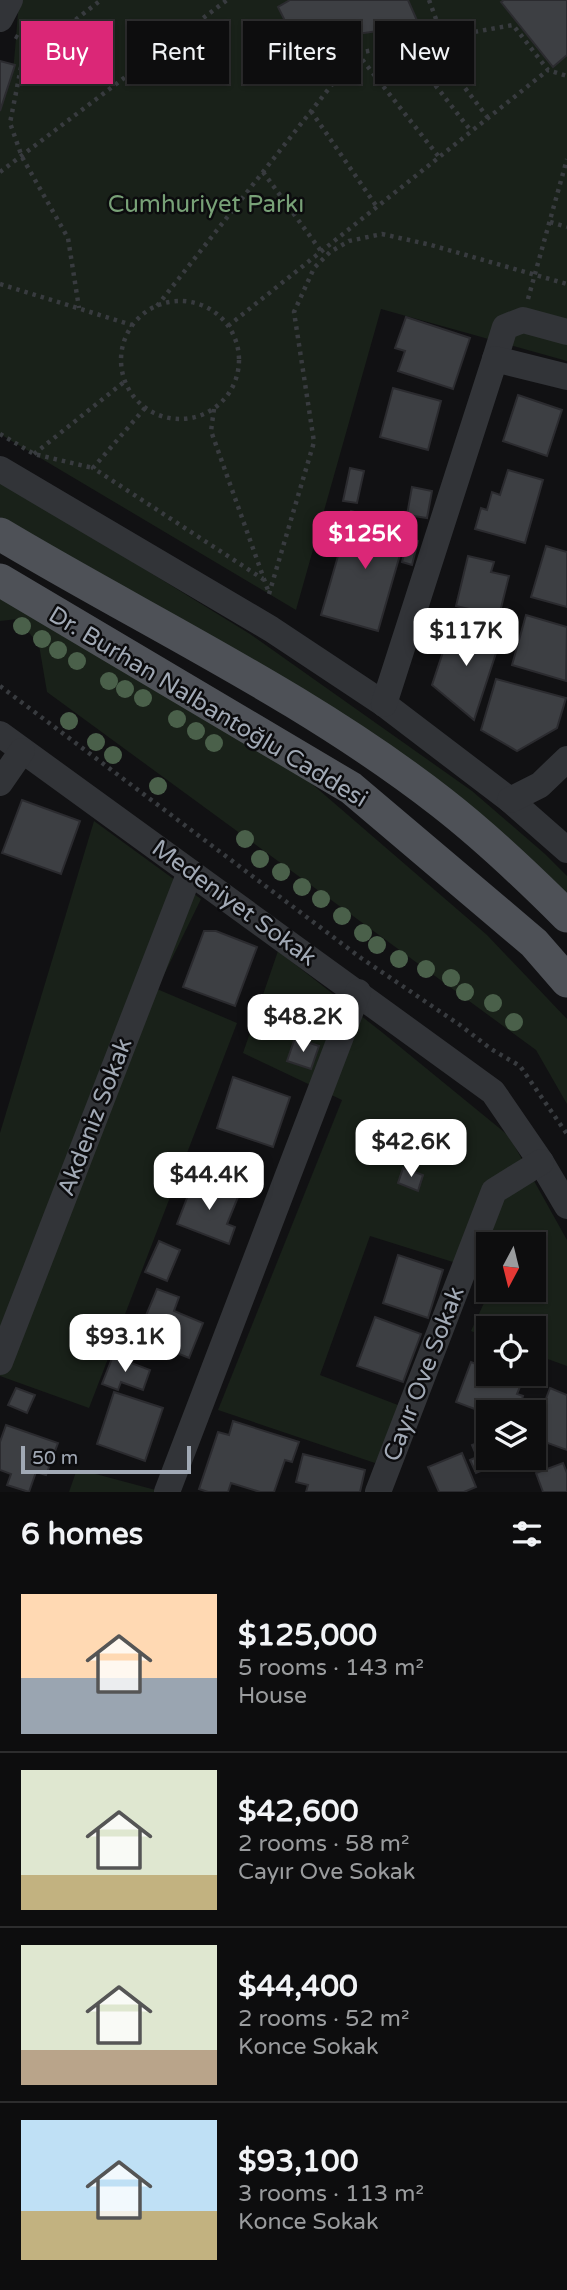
<!DOCTYPE html>
<meta charset="utf-8">
<style>
body{margin:0;font-family:"Varela Round",sans-serif;background:#161617;color:#f1f3f6;height:100vh;display:flex;flex-direction:column;font-size:26px;white-space:nowrap}
*{box-sizing:border-box;margin:0}
p{font-size:23px;color:#9a9c9e}
.icon{flex:none;width:38px;height:38px;fill:none;stroke:currentColor;stroke-width:2;stroke-linecap:round;stroke-linejoin:round}
.map{position:relative;height:1492px;overflow:hidden}
.side{display:flex;flex-direction:column;background:#0d0d0e;flex:1}
.side>*{flex:none}
.hud{position:absolute;left:21px;top:21px;width:525px;height:63px;display:flex;gap:14px}
.needle{width:46px;rotate:187deg}
.tools{position:absolute;left:476px;top:1232px;display:grid;gap:14px}
.tools a{display:grid;place-items:center;width:70px;height:70px;border-radius:0px;background:#0d0d0e;box-shadow:0 2px 5px #0004,0 0 0 2px #2d2d2e;font-size:35px}
.scale{position:absolute;left:21px;bottom:18px;width:170px;box-sizing:border-box;padding-left:7px;border:4px solid #a1a9b5;border-top:0;font-size:19px;line-height:24px;white-space:nowrap;color:#a1a9b5;-webkit-text-stroke:5px #0c0c0e;paint-order:stroke}
.price{position:absolute;translate:-50% -60px;padding:0 16px;border-radius:14px;background:#fff;color:#222;font-size:23px;line-height:46px;filter:drop-shadow(0 2px 4px #0008)}
.price::after{content:'';position:absolute;left:50%;top:42px;width:21px;height:16px;margin-left:-10px;background:inherit;clip-path:polygon(0 0,100% 0,50% 100%)}
.price.current{background:#db2777;color:#fff}
ul{padding:0;list-style:none}
li{display:flex;align-items:center;gap:21px;height:175px;padding:0 21px}
li+li{border-top:2px solid #2d2d2e}
li span{display:grid;place-items:center;flex:none;width:196px;height:140px;border-radius:0px;color:#555}
li>.icon{margin-inline-start:auto}
span .icon{width:84px;height:84px;fill:#fffc;stroke-width:1}
li b{font-size:30px}
h2{display:flex;justify-content:space-between;align-items:center;height:84px;padding:0 21px;font-size:30px}
.chip{padding:0 24px;border-radius:0px;background:#0d0d0e;box-shadow:0 2px 5px #0004,0 0 0 2px #2d2d2e;font-size:24px;line-height:63px}
.chip.current{background:#db2777;color:#fff}
.map>svg:first-child{display:block}
.green{fill:#192119}
.building{fill:#3d3f43;stroke:#2b2b2f;stroke-width:2}
.lines{fill:none;stroke-linecap:round;stroke-linejoin:round}
.path{stroke:#383b3f;stroke-width:4.5;stroke-dasharray:3.5 5;stroke-linecap:butt}
.minor{stroke:#323438;stroke-width:26}
.major{stroke:#4e5157;stroke-width:33}
.tree{fill:#4a604a}
.labels{text-anchor:middle;dominant-baseline:central;stroke-width:5;stroke-linejoin:round;paint-order:stroke}
.park-label{font-size:24px;fill:#78a177;stroke:#0c0c0e}
.street-label{font-size:24px;fill:#a1a9b5;stroke:#0c0c0e}
</style>
<div class="map">
<svg width="567" height="1492" viewBox="0 0 567 1492">
<rect width="100%" height="100%" fill="#111113"/>
<!-- green -->
<g class="green">
<path d="M19,0H567V361L381,309L296,610L0,434V102L14,62Z"/>
<path d="M0,480L250,634L472,791L545,854L567,876V898L400,755L0,517Z"/>
<path d="M0,592L268,746L487,935L567,1019V1104L536,1050L47,692L39,645L18,619L0,621Z"/>
<path d="M94,821L201,899L157,989L237,1023L89,1408L0,1376V1133Z"/>
<path d="M278,951L383,1033L509,1136L567,1240V1366L534,1354V1328H488V1338L471,1331L490,1290H534V1244H488V1273L370,1236L320,1375L403,1407L375,1463L218,1410L342,1100L243,1053Z"/>
<path d="M77,1469L163,1492H69Z"/>
</g>
<!-- building -->
<g class="building">
<path d="M290,0H408L419,25L296,43L278,7Z"/>
<path d="M504,0H567V55L553,67L501,2Z"/>
<path d="M0,61L15,65L0,111Z"/>
<path d="M406,317L470,338L453,389L398,371L405,351L395,348Z"/>
<path d="M393,388L441,401L428,450L380,437Z"/>
<path d="M518,395L562,410L547,456L503,441Z"/>
<path d="M350,468L364,471L357,503L343,501Z"/>
<path d="M508,470L543,480L525,543L475,529L481,508L487,510L492,492L500,495Z"/>
<path d="M412,487L432,491L427,518L407,515Z"/>
<path d="M351,511L408,527L378,631L321,615Z"/>
<path d="M408,539L418,541L412,565L402,562Z"/>
<path d="M546,546L567,552V607L531,597Z"/>
<path d="M468,556L494,562L491,572L509,576L499,616L456,606Z"/>
<path d="M526,615L567,627L566,681L512,665Z"/>
<path d="M452,625L500,641L474,720L432,685Z"/>
<path d="M496,679L566,698L557,728L517,751L481,730Z"/>
<path d="M22,800L80,821L61,874L2,853Z"/>
<path d="M204,931H216L257,947L235,1006L183,987Z"/>
<path d="M295,1038L319,1046L311,1069L287,1061Z"/>
<path d="M233,1077L290,1097L273,1147L217,1128Z"/>
<path d="M403,1168L423,1175L418,1191L398,1183Z"/>
<path d="M194,1180L238,1197L227,1224L235,1227L229,1244L177,1224Z"/>
<path d="M159,1241L180,1250L167,1281L145,1272Z"/>
<path d="M398,1255L443,1270L428,1318L383,1303Z"/>
<path d="M157,1289L179,1297L174,1311L203,1323L189,1358L137,1337Z"/>
<path d="M375,1317L421,1334L403,1382L357,1366Z"/>
<path d="M113,1356L150,1370L143,1390L121,1382L118,1390L102,1384Z"/>
<path d="M487,1359L488,1374H509L508,1376L522,1382L517,1394L523,1396L520,1405L524,1406L521,1412H488V1414L456,1402L471,1362L484,1367Z"/>
<path d="M16,1388L35,1395L27,1413L8,1405Z"/>
<path d="M550,1388L567,1395V1450L534,1438V1431Z"/>
<path d="M114,1392L163,1408L145,1461L97,1444Z"/>
<path d="M233,1421L299,1442L292,1462L285,1460L274,1492H260L231,1483L228,1492H208L199,1489L218,1432L229,1435Z"/>
<path d="M6,1425L58,1443L46,1475L36,1472L29,1492L7,1485L11,1474L0,1470V1442Z"/>
<path d="M488,1439V1458H507L508,1460L476,1473L470,1460L477,1457L472,1445Z"/>
<path d="M462,1453L476,1487L464,1492H439L428,1467Z"/>
<path d="M303,1454L365,1470L360,1492H306L308,1485L296,1482Z"/>
<path d="M563,1463L567,1473V1492H543L536,1473Z"/>
</g>
<g class="lines">
<!-- path -->
<g class="path">
<path d="M429,0L443,38"/>
<path d="M15,36L26,42L57,34L101,0"/>
<path d="M429,41L488,118"/>
<path d="M26,42L10,123L22,157L68,238L79,308"/>
<path d="M404,45L471,131"/>
<path d="M357,53L439,157"/>
<path d="M311,111L377,207"/>
<path d="M0,172L227,0"/>
<path d="M263,172L321,251"/>
<path d="M550,222L567,227"/>
<path d="M0,284L132,325"/>
<path d="M528,299L567,159"/>
<circle cx="180" cy="360" r="59"/>
<path d="M157,306L357,53L513,25L548,70L567,76"/>
<path d="M228,326L548,70"/>
<path d="M145,408L93,468L263,579"/>
<path d="M214,409L211,431L269,593"/>
<path d="M0,434L34,454L93,468"/>
<path d="M34,454L124,382"/>
<path d="M269,594L314,442L294,312L314,268L330,252L349,241L382,234L431,245L567,284"/>
<path d="M0,686L361,958L460,1025L491,1049L520,1066L567,1134"/>
</g>
<!-- minor -->
<g class="minor">
<path d="M0,19L10,0"/>
<path d="M495,359L505,327L523,320L567,332"/>
<path d="M0,469L271,629L384,704L510,800L567,850"/>
<path d="M384,704L495,359L567,377"/>
<path d="M0,734L493,1092L541,1162L567,1206"/>
<path d="M0,783L22,751"/>
<path d="M510,800L540,785L567,759"/>
<path d="M0,1362L190,872"/>
<path d="M167,1492L358,992"/>
<path d="M378,1492L494,1191L541,1162"/>
</g>
<!-- major -->
<g class="major">
<path d="M0,534C147,622 305,696 441,802C486,837 526,875 567,916"/>
<path d="M0,580L351,788L534,943L567,981"/>
</g>
</g>
<!-- trees -->
<g class="tree">
<circle cx="22" cy="626" r="9"/>
<circle cx="42" cy="639" r="9"/>
<circle cx="58" cy="650" r="9"/>
<circle cx="77" cy="661" r="9"/>
<circle cx="109" cy="681" r="9"/>
<circle cx="125" cy="689" r="9"/>
<circle cx="143" cy="698" r="9"/>
<circle cx="177" cy="719" r="9"/>
<circle cx="69" cy="721" r="9"/>
<circle cx="196" cy="731" r="9"/>
<circle cx="96" cy="742" r="9"/>
<circle cx="214" cy="743" r="9"/>
<circle cx="113" cy="755" r="9"/>
<circle cx="158" cy="786" r="9"/>
<circle cx="245" cy="839" r="9"/>
<circle cx="260" cy="859" r="9"/>
<circle cx="281" cy="872" r="9"/>
<circle cx="302" cy="887" r="9"/>
<circle cx="321" cy="899" r="9"/>
<circle cx="342" cy="916" r="9"/>
<circle cx="363" cy="933" r="9"/>
<circle cx="377" cy="945" r="9"/>
<circle cx="399" cy="959" r="9"/>
<circle cx="426" cy="969" r="9"/>
<circle cx="451" cy="978" r="9"/>
<circle cx="465" cy="992" r="9"/>
<circle cx="493" cy="1003" r="9"/>
<circle cx="514" cy="1022" r="9"/>
</g>
<g class="labels">
<!-- park labels -->
<g class="park-label">
<text x="206" y="204">Cumhuriyet Parkı</text>
</g>
<!-- street labels -->
<g class="street-label">
<text transform="translate(208 707) rotate(31)">Dr. Burhan Nalbantoğlu Caddesi</text>
<text transform="translate(234 903) rotate(36)">Medeniyet Sokak</text>
<text transform="translate(95 1117) rotate(-69)">Akdeniz Sokak</text>
<text transform="translate(424 1374) rotate(-69)">Cayır Ove Sokak</text>
</g>
</g>
</svg>
<div class="tools">
<a><svg class="needle" viewBox="-14 -14 28 28"><path d="M0-13l5 13h-10z" fill="#e53935"/><path d="M0 13l5-13h-10z" fill="#9a9c9e"/></svg></a>
<a><svg class="icon" aria-label="locate" viewBox="0 0 24 24"><circle cx="12" cy="12" r="6"/><path d="M12 2v4M12 18v4M2 12h4M18 12h4"/></svg></a>
<a><svg class="icon" aria-label="layers" viewBox="0 0 24 24"><path d="M12 4l9 5-9 5-9-5zM3 14l9 5 9-5"/></svg></a>
</div>
<div class="scale">50 m</div>
<b class="price current" style="left:365px;top:571px">$125K</b>
<b class="price" style="left:466px;top:668px">$117K</b>
<b class="price" style="left:303px;top:1054px">$48.2K</b>
<b class="price" style="left:411px;top:1179px">$42.6K</b>
<b class="price" style="left:209px;top:1212px">$44.4K</b>
<b class="price" style="left:125px;top:1374px">$93.1K</b>
<div class="hud">
<a class="chip current">Buy</a>
<a class="chip">Rent</a>
<a class="chip">Filters</a>
<a class="chip">New</a>
</div>
</div>
<section class="side">
<h2>6 homes<svg class="icon" aria-label="filters" viewBox="0 0 24 24"><path d="M4 7h16M4 17h16"/><circle cx="9" cy="7" r="2"/><circle cx="15" cy="17" r="2"/></svg></h2>
<ul>
<li><span style="background:linear-gradient(#ffd9b3 60%,#9aa5b1 0)"><svg class="icon" aria-label="home" viewBox="0 0 24 24"><path d="M3 11l9-7 9 7M6 9v11h12V9"/></svg></span><div><b>$125,000</b><p>5 rooms · 143 m²</p><p>House</p></div></li>
<li><span style="background:linear-gradient(#dfe7d0 75%,#c2b280 0)"><svg class="icon" aria-label="home" viewBox="0 0 24 24"><path d="M3 11l9-7 9 7M6 9v11h12V9"/></svg></span><div><b>$42,600</b><p>2 rooms · 58 m²</p><p>Cayır Ove Sokak</p></div></li>
<li><span style="background:linear-gradient(#dfe7d0 75%,#b9a48a 0)"><svg class="icon" aria-label="home" viewBox="0 0 24 24"><path d="M3 11l9-7 9 7M6 9v11h12V9"/></svg></span><div><b>$44,400</b><p>2 rooms · 52 m²</p><p>Konce Sokak</p></div></li>
<li><span style="background:linear-gradient(#bfe0f5 65%,#c2b280 0)"><svg class="icon" aria-label="home" viewBox="0 0 24 24"><path d="M3 11l9-7 9 7M6 9v11h12V9"/></svg></span><div><b>$93,100</b><p>3 rooms · 113 m²</p><p>Konce Sokak</p></div></li>
</ul>
</section>
